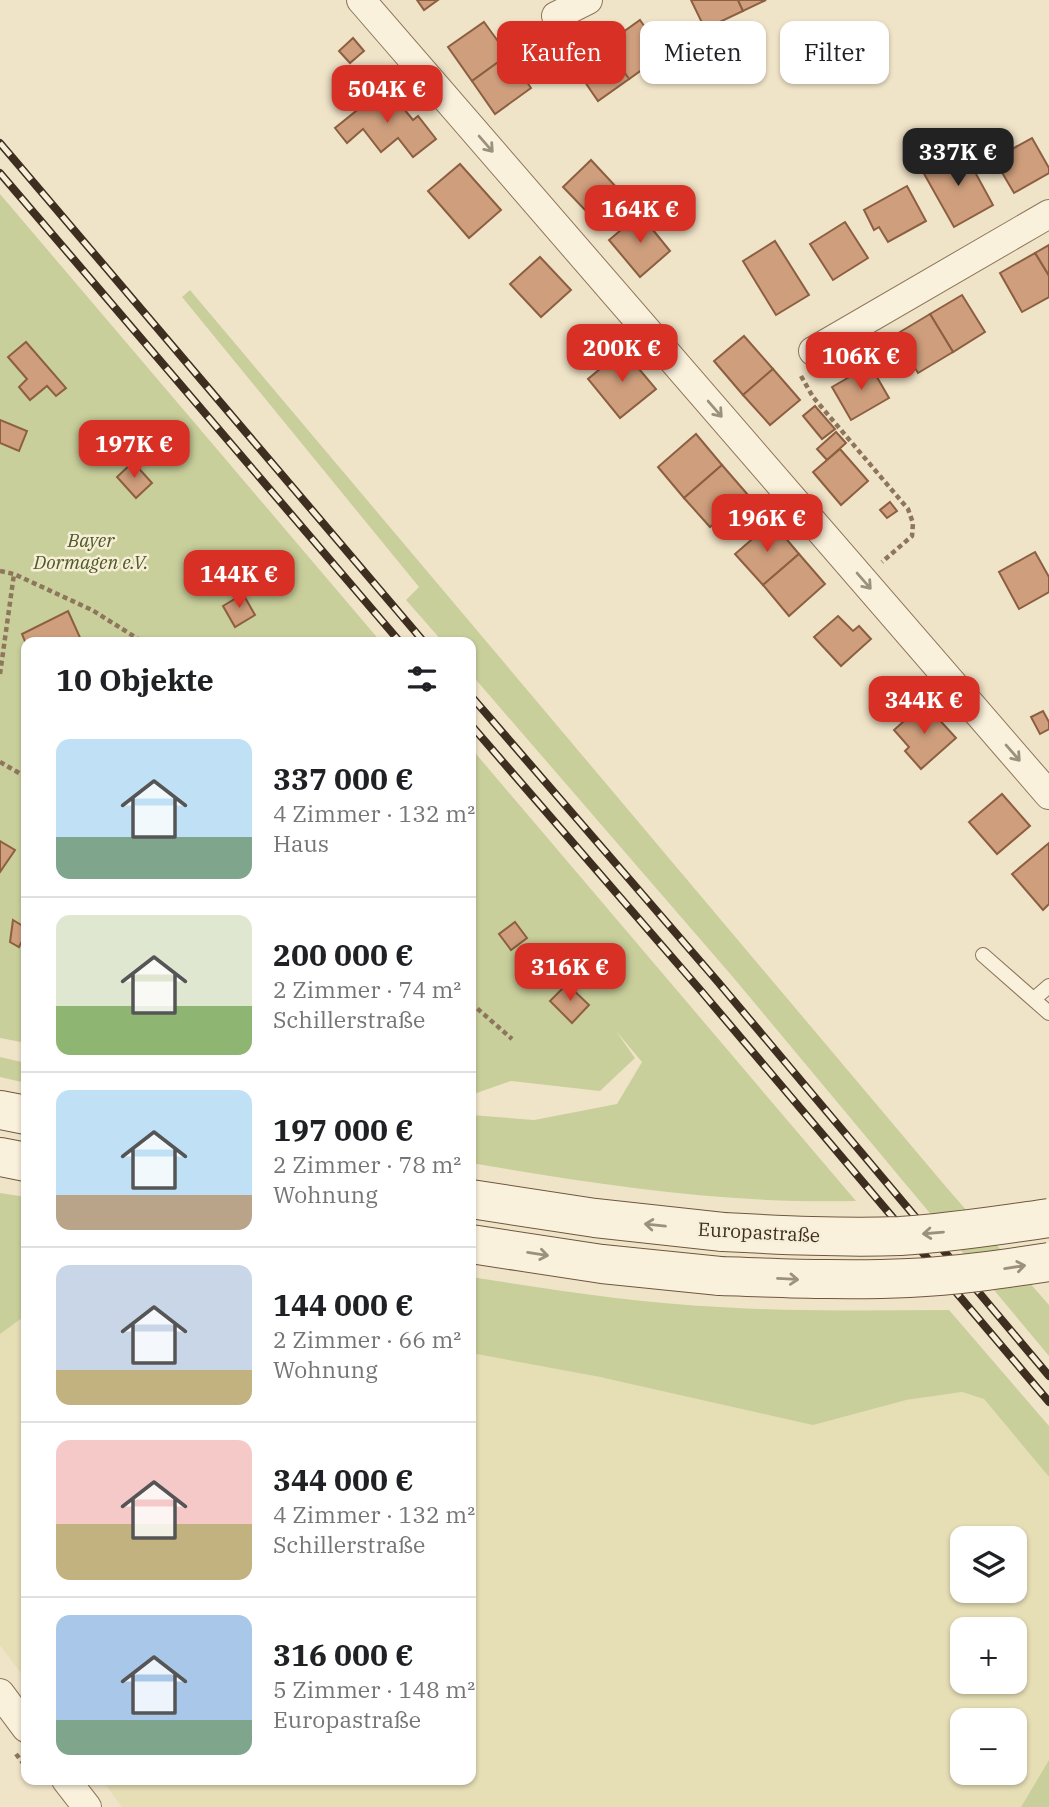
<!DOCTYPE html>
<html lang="de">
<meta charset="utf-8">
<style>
body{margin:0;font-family:"IBM Plex Serif",serif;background:#f2f2f2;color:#202124;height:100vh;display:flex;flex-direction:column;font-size:26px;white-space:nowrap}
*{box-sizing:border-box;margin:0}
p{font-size:23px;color:#757577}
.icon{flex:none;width:38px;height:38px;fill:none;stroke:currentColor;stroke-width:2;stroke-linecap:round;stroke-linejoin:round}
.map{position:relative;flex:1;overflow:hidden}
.side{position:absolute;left:21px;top:637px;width:455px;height:1148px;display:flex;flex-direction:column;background:#fff;border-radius:14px;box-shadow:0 2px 5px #0004}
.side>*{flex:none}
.top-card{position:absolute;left:497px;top:21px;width:446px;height:63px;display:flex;gap:14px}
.fabs{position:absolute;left:950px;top:1526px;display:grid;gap:14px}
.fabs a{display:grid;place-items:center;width:77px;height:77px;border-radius:14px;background:#fff;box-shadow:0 2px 5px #0004;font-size:35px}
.price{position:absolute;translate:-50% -60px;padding:0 16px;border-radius:14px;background:#d93025;color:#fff;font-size:23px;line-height:46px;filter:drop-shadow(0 2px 4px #0008)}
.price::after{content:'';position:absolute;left:50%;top:42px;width:21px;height:16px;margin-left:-10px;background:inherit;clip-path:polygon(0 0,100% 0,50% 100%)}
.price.active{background:#222;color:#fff}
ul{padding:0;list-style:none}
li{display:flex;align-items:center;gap:21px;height:175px;padding:0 35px}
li+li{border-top:2px solid #e0e0e0}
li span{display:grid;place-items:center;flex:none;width:196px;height:140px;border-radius:14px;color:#555}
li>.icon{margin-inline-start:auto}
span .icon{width:84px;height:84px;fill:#fffc;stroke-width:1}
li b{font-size:30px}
h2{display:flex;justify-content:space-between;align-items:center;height:84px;padding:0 35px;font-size:30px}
.pill{padding:0 24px;border-radius:14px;background:#fff;box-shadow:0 2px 5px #0004;font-size:24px;line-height:63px}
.pill.active{background:#d93025;color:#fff}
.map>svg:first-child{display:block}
.farmland{fill:#e6deb5;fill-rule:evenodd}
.green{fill:#c9cf9b}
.building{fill:#cf9f7d;stroke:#8d5f41;stroke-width:2}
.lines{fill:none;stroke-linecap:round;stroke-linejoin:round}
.lane-casing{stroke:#8d765c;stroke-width:16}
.street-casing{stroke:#8d765c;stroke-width:30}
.secondary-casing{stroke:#6f573f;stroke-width:40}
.path{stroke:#8d765c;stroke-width:4.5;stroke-dasharray:5 3.5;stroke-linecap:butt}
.lane{stroke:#faf1dc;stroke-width:14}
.street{stroke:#faf1dc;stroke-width:28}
.secondary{stroke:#faf1dc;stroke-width:38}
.rail-casing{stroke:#3d2e20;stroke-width:8}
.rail{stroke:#f7eed8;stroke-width:5;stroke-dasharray:16;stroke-linecap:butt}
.secondary-bridge-casing{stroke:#6f573f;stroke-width:40;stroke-linecap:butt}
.secondary-bridge{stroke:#faf1dc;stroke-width:38}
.oneway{stroke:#9c907e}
.labels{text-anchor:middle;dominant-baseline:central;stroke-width:5;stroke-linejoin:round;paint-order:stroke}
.park-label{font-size:19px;font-style:italic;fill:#4d5a26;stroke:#f7eed8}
.street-label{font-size:19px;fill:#3d2e20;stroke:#f7eed8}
</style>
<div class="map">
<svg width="1049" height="1807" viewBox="0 0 1049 1807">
<rect width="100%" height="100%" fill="#f0e4c8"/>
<!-- farmland -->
<g class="farmland">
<path d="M26,1315V1680L0,1645V1334Z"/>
<path d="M471,1353L600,1377L906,1400L962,1392L983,1398L1049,1477V1760L1021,1807H122L102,1780H471ZM962,1538H1015V1591H962ZM962,1629H1015V1682H962ZM962,1720H1015V1773H962Z"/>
</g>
<!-- green -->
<g class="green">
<path d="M0,194L381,642H26V1043L0,1038Z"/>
<path d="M190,290L947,1188L1049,1305V1356L732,976L471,674V642H443L406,600L419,587L182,297Z"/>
<path d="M471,748L856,1201C723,1204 601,1185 471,1163V1115L534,1120L617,1104L642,1062L616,1031L635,1058L600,1091L511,1081L471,1095Z"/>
<path d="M0,1057L26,1063V1083L0,1077Z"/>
<path d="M0,1193L26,1197V1315L0,1334Z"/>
<path d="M471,1277C554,1290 636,1303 720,1307C796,1312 872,1310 949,1310L1049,1426V1477L984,1399L962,1392L906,1400L813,1425L600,1377L471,1353Z"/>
<path d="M1049,1760V1807H1021Z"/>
</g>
<!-- building -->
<g class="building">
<path d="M417,0H438L424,10Z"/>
<path d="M691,0H738L743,11L705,29Z"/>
<path d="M738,0H766L743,11Z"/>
<path d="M640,20L664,54L629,79L605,45Z"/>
<path d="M484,22L508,55L472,81L448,47Z"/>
<path d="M353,38L364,51L350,63L339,51Z"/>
<path d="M605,45L629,79L598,101L574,66Z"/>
<path d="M508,55L531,88L495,114L472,81Z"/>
<path d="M386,87L413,120L418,116L436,139L413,157L398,138L381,152L363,129L347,143L335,128Z"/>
<path d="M1032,138L1049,168V173L1014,193L994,159Z"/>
<path d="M963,150L993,205L954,227L923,172Z"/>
<path d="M591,160L618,189L590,215L563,187Z"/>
<path d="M460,164L501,210L469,238L428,191Z"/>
<path d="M907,186L926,221L888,242L879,227L874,230L864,210Z"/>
<path d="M633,205L640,214L621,230L610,218Z"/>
<path d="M640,214L670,251L640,277L609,240Z"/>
<path d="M845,222L868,258L833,280L810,244Z"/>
<path d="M775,241L809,295L776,315L743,261Z"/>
<path d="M1049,245V276L1035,253Z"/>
<path d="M1035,253L1049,276V297L1022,312L1000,273Z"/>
<path d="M540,257L571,290L541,317L510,284Z"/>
<path d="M962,295L985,332L953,352L930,314Z"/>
<path d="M930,314L953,352L918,373L895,335Z"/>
<path d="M744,336L773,369L743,395L714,361Z"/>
<path d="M26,342L66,388L56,396L47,386L30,400L19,387L27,379L8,357Z"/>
<path d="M623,350L656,389L620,418L588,379Z"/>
<path d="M870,365L889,398L851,420L832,387Z"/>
<path d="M773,369L800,400L770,425L743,395Z"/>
<path d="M815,406L835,429L822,439L803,416Z"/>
<path d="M0,420L27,431L19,451L0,443Z"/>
<path d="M836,432L846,443L827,460L817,449Z"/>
<path d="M696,434L722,465L684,498L658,467Z"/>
<path d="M840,449L868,481L841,505L813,472Z"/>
<path d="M133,462L152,483L136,498L117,477Z"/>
<path d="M722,465L748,495L710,527L684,498Z"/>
<path d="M890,502L897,511L887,518L880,510Z"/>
<path d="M772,522L799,554L763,585L735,554Z"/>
<path d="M1035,552L1049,577V592L1019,609L999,572Z"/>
<path d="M799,554L825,584L789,616L763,585Z"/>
<path d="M243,594L255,615L235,627L223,606Z"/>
<path d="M68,611L82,642H26V644L22,634Z"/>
<path d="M838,616L853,631L859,626L871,639L841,666L814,637Z"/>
<path d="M924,703L956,738L921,769L905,751L909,747L894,730Z"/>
<path d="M1043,711L1049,722V729L1040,734L1031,717Z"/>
<path d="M1002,794L1030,826L997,854L969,822Z"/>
<path d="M0,841L15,850L0,872Z"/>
<path d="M1049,843V904L1043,910L1012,874Z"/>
<path d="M13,920L23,926L26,922V947L21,943L19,947L10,942Z"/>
<path d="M515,922L527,938L511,950L499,934Z"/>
<path d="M567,984L589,1005L572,1023L550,1001Z"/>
</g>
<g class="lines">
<defs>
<g id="lane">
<path d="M983,955L1049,1013"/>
<path d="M1034,999L1049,986"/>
</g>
<g id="street">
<path d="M361,0L1049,795"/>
<path d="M556,16L588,0"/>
<path d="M813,351L1049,214"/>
<path d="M0,1693L26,1728"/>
<path d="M66,1780L87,1807"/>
</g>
<g id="secondary">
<path d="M0,1110L26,1115"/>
<path d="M0,1157L26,1162"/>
<path d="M471,1199L595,1218L723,1232"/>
<path d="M471,1244L602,1264L720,1276"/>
</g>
</defs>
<!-- lane casing -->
<use href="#lane" class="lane-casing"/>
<!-- street casing -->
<use href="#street" class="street-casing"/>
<!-- secondary casing -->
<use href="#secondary" class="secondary-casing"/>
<!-- path -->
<g class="path">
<path d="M801,376L813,397L908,509L913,523L912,536L882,562"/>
<path d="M0,571L14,574L92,610L143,642"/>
<path d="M0,674L14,574"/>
<path d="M0,762L26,777"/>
<path d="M471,1003L512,1039"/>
<path d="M16,1754L26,1767"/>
</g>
<!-- lane -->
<use href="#lane" class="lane"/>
<!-- street -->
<use href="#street" class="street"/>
<!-- secondary -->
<use href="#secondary" class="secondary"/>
<defs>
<g id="rail">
<path d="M0,143L424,642"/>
<path d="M0,173L400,642"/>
<path d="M471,696L718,982L1049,1376"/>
<path d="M471,725L702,992L1049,1402"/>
</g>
</defs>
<!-- rail casing -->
<use href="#rail" class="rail-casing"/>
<!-- rail -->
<use href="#rail" class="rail"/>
<defs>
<g id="secondary-bridge">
<path d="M723,1232C782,1235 841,1238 900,1236C950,1233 1000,1225 1049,1218"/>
<path d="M720,1276C783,1278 846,1281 909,1278C956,1276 1003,1269 1049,1262"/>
</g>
</defs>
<!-- secondary-bridge casing -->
<use href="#secondary-bridge" class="secondary-bridge-casing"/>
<!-- secondary-bridge -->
<use href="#secondary-bridge" class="secondary-bridge"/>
</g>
<!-- one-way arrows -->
<defs><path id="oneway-shaft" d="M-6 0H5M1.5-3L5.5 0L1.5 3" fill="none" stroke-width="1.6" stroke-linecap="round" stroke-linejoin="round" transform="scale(1.75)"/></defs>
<g class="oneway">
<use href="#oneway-shaft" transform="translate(486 144) rotate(49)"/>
<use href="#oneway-shaft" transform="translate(715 409) rotate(49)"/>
<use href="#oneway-shaft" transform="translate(864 581) rotate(49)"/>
<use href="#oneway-shaft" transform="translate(1013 753) rotate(49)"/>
<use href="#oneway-shaft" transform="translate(655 1225) rotate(-174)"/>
<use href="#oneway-shaft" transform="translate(933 1233) rotate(175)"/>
<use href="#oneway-shaft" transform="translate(538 1254) rotate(9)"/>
<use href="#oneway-shaft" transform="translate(1015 1267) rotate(-9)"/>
<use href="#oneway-shaft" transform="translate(788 1279) rotate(3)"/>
</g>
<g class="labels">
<!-- park labels -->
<g class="park-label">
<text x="91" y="540">Bayer<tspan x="91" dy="22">Dormagen e.V.</tspan></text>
</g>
<!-- street labels -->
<g class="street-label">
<text transform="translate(759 1232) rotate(3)">Europastraße</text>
</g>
</g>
</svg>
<div class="fabs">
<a><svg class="icon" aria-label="layers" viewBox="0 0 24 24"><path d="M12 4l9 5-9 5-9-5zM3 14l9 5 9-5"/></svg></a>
<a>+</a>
<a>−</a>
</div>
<b class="price" style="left:387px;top:125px">504K €</b>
<b class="price active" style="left:958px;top:188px">337K €</b>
<b class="price" style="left:640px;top:245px">164K €</b>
<b class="price" style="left:622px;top:384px">200K €</b>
<b class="price" style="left:861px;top:392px">106K €</b>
<b class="price" style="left:134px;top:480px">197K €</b>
<b class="price" style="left:767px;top:554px">196K €</b>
<b class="price" style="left:239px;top:610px">144K €</b>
<b class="price" style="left:924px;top:736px">344K €</b>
<b class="price" style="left:570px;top:1003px">316K €</b>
<div class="top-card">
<a class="pill active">Kaufen</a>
<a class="pill">Mieten</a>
<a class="pill">Filter</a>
</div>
<section class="side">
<h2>10 Objekte<svg class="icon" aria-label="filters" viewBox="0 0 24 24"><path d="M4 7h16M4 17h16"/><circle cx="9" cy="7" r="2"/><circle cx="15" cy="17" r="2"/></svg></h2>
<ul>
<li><span style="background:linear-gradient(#bfe0f5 70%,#7fa58c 0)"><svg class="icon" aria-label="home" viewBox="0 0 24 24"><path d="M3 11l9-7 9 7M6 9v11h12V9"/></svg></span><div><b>337 000 €</b><p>4 Zimmer · 132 m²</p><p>Haus</p></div></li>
<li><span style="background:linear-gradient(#dfe7d0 65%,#8fb573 0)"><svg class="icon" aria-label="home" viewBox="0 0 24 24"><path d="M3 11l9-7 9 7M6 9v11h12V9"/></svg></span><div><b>200 000 €</b><p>2 Zimmer · 74 m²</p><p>Schillerstraße</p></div></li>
<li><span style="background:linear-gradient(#bfe0f5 75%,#b9a48a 0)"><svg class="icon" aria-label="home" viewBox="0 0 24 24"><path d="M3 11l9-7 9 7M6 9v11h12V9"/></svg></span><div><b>197 000 €</b><p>2 Zimmer · 78 m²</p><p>Wohnung</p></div></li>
<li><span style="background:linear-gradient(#c9d6e8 75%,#c2b280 0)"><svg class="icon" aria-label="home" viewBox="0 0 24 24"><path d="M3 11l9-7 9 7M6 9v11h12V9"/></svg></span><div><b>144 000 €</b><p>2 Zimmer · 66 m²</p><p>Wohnung</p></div></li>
<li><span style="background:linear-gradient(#f6c9c9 60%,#c2b280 0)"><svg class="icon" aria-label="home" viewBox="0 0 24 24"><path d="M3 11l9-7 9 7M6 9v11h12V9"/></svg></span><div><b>344 000 €</b><p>4 Zimmer · 132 m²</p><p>Schillerstraße</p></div></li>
<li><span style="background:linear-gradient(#a9c7e8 75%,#7fa58c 0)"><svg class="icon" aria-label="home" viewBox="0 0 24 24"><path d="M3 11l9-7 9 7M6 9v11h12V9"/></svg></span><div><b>316 000 €</b><p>5 Zimmer · 148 m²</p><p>Europastraße</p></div></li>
</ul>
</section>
</div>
